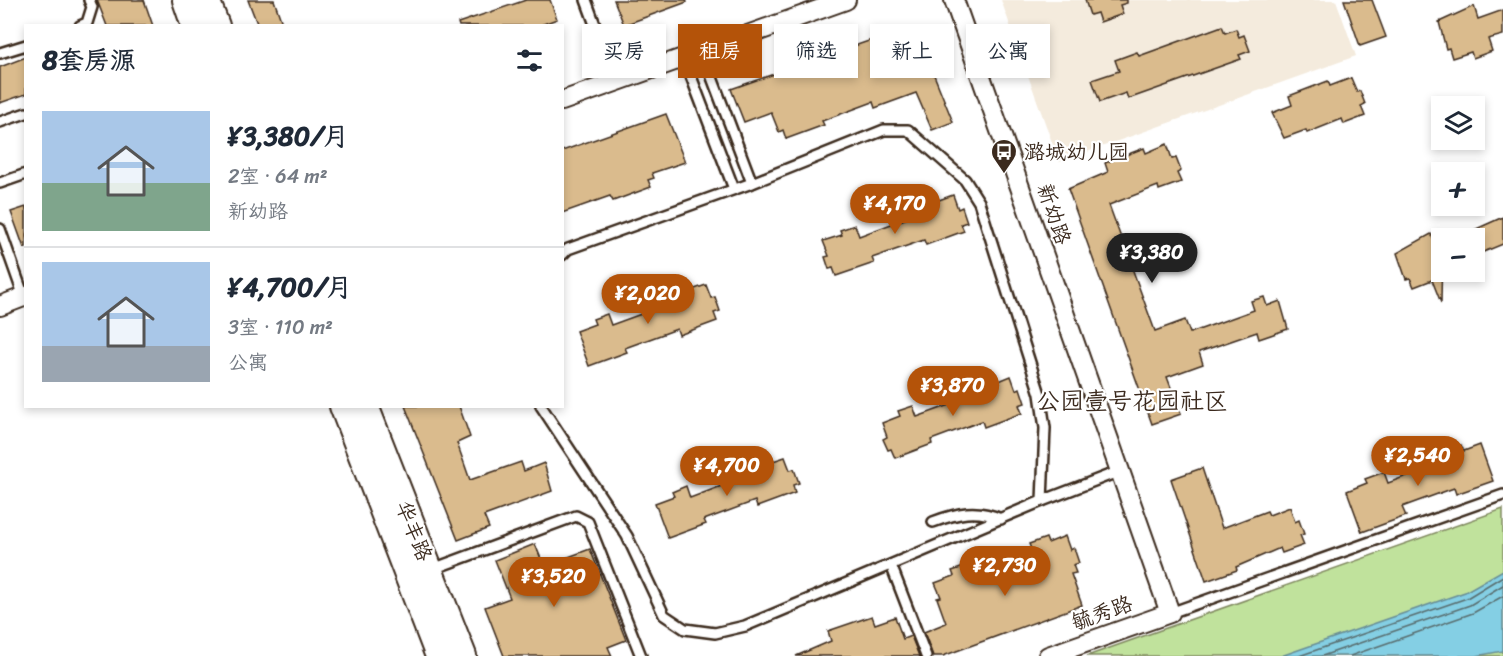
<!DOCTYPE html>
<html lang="zh">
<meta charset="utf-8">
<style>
body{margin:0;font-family:Sriracha,"LXGW WenKai TC",sans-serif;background:#f2f2f3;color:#1f2937;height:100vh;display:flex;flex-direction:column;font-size:22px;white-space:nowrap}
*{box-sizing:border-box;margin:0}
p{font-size:20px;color:#747a83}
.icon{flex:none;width:33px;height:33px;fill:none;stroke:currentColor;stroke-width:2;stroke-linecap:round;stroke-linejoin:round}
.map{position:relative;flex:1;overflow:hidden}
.sheet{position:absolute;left:24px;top:24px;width:540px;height:384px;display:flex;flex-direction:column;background:#fff;border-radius:0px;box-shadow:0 3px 9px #0003}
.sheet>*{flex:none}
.hud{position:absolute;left:582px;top:24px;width:570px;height:54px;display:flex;gap:12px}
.controls{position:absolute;left:1431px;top:96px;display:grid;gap:12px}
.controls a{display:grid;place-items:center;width:54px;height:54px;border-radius:0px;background:#fff;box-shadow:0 3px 9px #0003;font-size:30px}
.price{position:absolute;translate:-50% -51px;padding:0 14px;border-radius:21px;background:#b45309;color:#fff;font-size:20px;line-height:39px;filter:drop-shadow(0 2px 3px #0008)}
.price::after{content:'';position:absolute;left:50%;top:36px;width:18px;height:14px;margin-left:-9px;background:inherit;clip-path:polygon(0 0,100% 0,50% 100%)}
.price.current{background:#222;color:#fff}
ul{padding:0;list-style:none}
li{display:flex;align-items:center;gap:18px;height:150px;padding:0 18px}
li+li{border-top:2px solid #e0e1e3}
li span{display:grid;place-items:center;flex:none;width:168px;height:120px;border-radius:0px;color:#555}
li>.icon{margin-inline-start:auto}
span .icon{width:72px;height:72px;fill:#fffc;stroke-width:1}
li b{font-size:26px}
h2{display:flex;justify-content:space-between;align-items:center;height:72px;padding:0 18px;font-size:26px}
.tag{padding:0 21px;border-radius:0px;background:#fff;box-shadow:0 3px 9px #0003;font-size:21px;line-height:54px}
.tag.current{background:#b45309;color:#fff}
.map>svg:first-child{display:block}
.built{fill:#f4ebdd}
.green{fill:#c0e29c;stroke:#7e865d;stroke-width:1.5}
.water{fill:#84cfe4;stroke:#678d95;stroke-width:1.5}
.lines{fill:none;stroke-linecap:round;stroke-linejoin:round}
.shore{stroke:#586c6d;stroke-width:1.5}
.building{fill:#dabb8d;stroke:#3b2a1e;stroke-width:1.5}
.lane-casing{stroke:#3b2a1e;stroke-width:14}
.street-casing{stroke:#3b2a1e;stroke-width:22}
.secondary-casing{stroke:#3b2a1e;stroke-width:30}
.lane{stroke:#fff;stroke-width:9}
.street{stroke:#fff;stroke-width:18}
.secondary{stroke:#fff;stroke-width:26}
.labels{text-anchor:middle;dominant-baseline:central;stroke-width:4.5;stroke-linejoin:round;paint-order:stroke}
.poi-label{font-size:21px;fill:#3b2a1e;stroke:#fff;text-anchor:start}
.street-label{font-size:21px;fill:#3b2a1e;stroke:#fff}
.quarter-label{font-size:24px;fill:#3b2a1e;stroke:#fff}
</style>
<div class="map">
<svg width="1503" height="656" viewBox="0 0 1503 656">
<rect width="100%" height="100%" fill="#fff"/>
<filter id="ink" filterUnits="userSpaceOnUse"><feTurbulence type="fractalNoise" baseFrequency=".0167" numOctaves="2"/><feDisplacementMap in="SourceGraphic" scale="12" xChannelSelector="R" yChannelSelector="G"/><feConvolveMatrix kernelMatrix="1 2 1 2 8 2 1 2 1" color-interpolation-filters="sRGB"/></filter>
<g filter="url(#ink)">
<!-- built -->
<path class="built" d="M1001,0H1336L1356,56L1059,162Z"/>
<!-- green -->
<path class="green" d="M1503,509V656H1087Z"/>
<!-- water -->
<path class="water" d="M1503,570V651L1476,656H1281L1465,592Z"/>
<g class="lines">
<!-- shore -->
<g class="shore">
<path d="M1299,656L1467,598L1503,576"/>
<path d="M1322,656L1470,605L1503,585"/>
<path d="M1350,656L1473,613L1503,596"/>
</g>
</g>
<!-- building -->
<g class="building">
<path d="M97,0H144L153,26H107Z"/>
<path d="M248,0H274L283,26H258Z"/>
<path d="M526,0H550L557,19L538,26H459L458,23Z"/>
<path d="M614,0H686L687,2L624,25Z"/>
<path d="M1085,0H1127V3L1120,5L1123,14L1100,22L1097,13L1090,15Z"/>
<path d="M1344,0H1372L1386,37L1360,46Z"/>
<path d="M1474,6L1478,19L1503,10V35L1488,39L1492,51L1473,58L1471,52L1452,58L1449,48L1446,49L1439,22Z"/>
<path d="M1222,26L1225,33L1236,29L1239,37L1244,35L1250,51L1239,55L1241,59L1128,99L1126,93L1100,102L1092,80L1119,71L1115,60L1137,52L1139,56Z"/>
<path d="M880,37L930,65L953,122L932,130L916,93L875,108L873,102L822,121L824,125L786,139L783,130L779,132L771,112L744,122L731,89Z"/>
<path d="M26,57V94L0,103V67Z"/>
<path d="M1351,78L1357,92L1360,91L1365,104L1361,106L1365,116L1344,124L1342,119L1307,133L1306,130L1284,138L1272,113L1292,105L1289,96L1328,81L1330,86Z"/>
<path d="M666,114L685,162L652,173L654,178L648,180L651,187L613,201L610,196L562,213V151Z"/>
<path d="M1167,144L1172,159L1176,158L1181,171L1177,173L1181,182L1159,190L1158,186L1109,205L1155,331L1185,320L1190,333L1254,310L1251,301L1264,297L1267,306L1280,301L1288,329L1259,339L1257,332L1199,352L1203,364L1167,377L1181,414L1152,424L1068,189L1108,172L1105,163L1144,148L1146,153Z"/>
<path d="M953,195L958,209L962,207L967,222L961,224L964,231L926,245L924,240L872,258L874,263L836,276L833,268L829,269L825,257L829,256L823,241L842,235L840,230L855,225L859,236L921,213L917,203L934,197L936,201Z"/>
<path d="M26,207V247L24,248L11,212Z"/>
<path d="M1503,217V244L1474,256V230Z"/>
<path d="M1431,234L1437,247L1442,245L1441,303L1432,280L1414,287L1410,278L1406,279L1397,253Z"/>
<path d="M706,285L711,298L715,297L720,311L714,313L717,321L679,335L677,329L625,348L627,352L589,366L576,331L595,324L593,319L607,314L611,325L674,302L670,292L687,286L689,291Z"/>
<path d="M1011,376L1016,390L1020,388L1025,403L1019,405L1022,413L984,427L982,421L931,440L932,444L895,458L891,449L888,450L883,439L887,437L882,423L900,416L898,411L913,406L917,417L980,394L976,384L992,378L994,383Z"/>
<path d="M405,406H459L470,437L457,443L470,480L521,462L524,471L544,463L552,491L484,516L489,528L458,540Z"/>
<path d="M1461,445L1464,451L1480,445L1493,481L1456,494L1454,488L1402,507L1406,516L1362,532L1347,491L1367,483L1365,479L1384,472L1388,483L1449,460L1446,451Z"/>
<path d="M785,457L790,470L794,469L799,483L793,485L795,493L757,507L755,501L704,520L706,524L668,538L655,503L674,496L672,492L686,486L690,498L753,474L749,464L766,458L767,463Z"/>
<path d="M1202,468L1222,528L1267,511L1269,515L1290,507L1295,522L1299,520L1304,534L1300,535L1304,545L1282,553L1280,548L1236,567L1237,570L1206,581L1171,479Z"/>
<path d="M1065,536L1070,550L1074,548L1079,563L1073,565L1076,573L1071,574L1082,605L943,656H933L924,632L946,623L937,598L941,597L935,583L954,576L952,571L967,566L971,577L1033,554L1029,544L1046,538L1048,543Z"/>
<path d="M535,544L544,566L590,549L626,640L608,647L612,656H504L485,607L510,598L495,560Z"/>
<path d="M872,616L875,624L895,617L903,639L911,636L919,656H796L831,641L828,631Z"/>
</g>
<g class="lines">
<defs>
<g id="lane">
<path d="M586,0L616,82"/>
<path d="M80,26L87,23L92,7L89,0"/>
<path d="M702,51L752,183"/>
<path d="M0,53L26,45"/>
<path d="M684,58L734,189"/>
<path d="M0,122L26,113"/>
<path d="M0,183L26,174"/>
<path d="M0,229L24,297"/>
<path d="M562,255L568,249L752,183L884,130H908L965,180L979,202L1040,394L1045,428L1042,501"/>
<path d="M541,406L627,536L664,615L685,629L715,633L745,626L1042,501L1120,471"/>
<path d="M933,522C957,513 976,508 1001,519"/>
<path d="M891,565L926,656"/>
<path d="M430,570L576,516L588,522L641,656"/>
<path d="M1170,613L1503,495"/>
</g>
<g id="street">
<path d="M954,0L1170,613L1048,656"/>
<path d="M562,101L846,0"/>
<path d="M0,306L26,296"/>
</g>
<g id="secondary">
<path d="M186,0L195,26"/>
<path d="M206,0L216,26"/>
<path d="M343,406L439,656"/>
<path d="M365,406L463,656"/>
</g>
</defs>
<!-- lane casing -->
<use href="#lane" class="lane-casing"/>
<!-- street casing -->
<use href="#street" class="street-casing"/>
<!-- secondary casing -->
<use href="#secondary" class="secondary-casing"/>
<!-- lane -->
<use href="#lane" class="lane"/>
<!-- street -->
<use href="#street" class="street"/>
<!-- secondary -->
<use href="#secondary" class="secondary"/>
</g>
</g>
<!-- icons -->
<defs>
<symbol id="bus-pin" viewBox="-11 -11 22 30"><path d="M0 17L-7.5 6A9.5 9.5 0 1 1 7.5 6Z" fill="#3b2a1e" stroke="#fff"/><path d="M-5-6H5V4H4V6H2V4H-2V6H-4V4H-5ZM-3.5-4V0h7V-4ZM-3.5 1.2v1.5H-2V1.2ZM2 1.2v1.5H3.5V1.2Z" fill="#fff"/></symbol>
</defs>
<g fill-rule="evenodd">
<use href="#bus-pin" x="989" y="137" width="30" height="40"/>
</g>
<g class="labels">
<!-- poi labels -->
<g class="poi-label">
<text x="1024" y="152">潞城幼儿园</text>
</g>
<!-- street labels -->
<g class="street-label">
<text transform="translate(1054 214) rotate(71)">新幼路</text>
<text transform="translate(414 531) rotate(68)">华丰路</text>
<text transform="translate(1102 613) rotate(-20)">毓秀路</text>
</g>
<!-- quarter labels -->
<g class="quarter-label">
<text x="1132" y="401">公园壹号花园社区</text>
</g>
</g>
</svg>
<div class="controls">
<a><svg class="icon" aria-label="layers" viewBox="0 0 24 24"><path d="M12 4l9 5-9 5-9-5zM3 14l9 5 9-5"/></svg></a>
<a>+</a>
<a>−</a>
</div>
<b class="price" style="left:895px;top:235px">¥4,170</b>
<b class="price current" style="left:1152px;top:284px">¥3,380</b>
<b class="price" style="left:648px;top:325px">¥2,020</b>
<b class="price" style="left:953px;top:417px">¥3,870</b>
<b class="price" style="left:1418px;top:487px">¥2,540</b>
<b class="price" style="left:727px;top:497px">¥4,700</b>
<b class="price" style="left:1005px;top:597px">¥2,730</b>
<b class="price" style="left:554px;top:608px">¥3,520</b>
<div class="hud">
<a class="tag">买房</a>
<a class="tag current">租房</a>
<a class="tag">筛选</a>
<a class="tag">新上</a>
<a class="tag">公寓</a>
</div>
<section class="sheet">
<h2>8套房源<svg class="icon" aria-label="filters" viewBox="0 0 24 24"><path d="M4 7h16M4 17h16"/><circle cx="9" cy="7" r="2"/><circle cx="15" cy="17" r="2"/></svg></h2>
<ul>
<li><span style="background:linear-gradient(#a9c7e8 60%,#7fa58c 0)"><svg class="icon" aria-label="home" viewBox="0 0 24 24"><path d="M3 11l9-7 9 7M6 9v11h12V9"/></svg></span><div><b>¥3,380/月</b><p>2室 · 64 m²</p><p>新幼路</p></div></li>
<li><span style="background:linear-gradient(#a9c7e8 70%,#9aa5b1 0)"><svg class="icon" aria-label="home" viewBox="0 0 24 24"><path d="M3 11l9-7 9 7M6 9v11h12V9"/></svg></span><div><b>¥4,700/月</b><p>3室 · 110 m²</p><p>公寓</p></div></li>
</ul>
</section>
</div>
